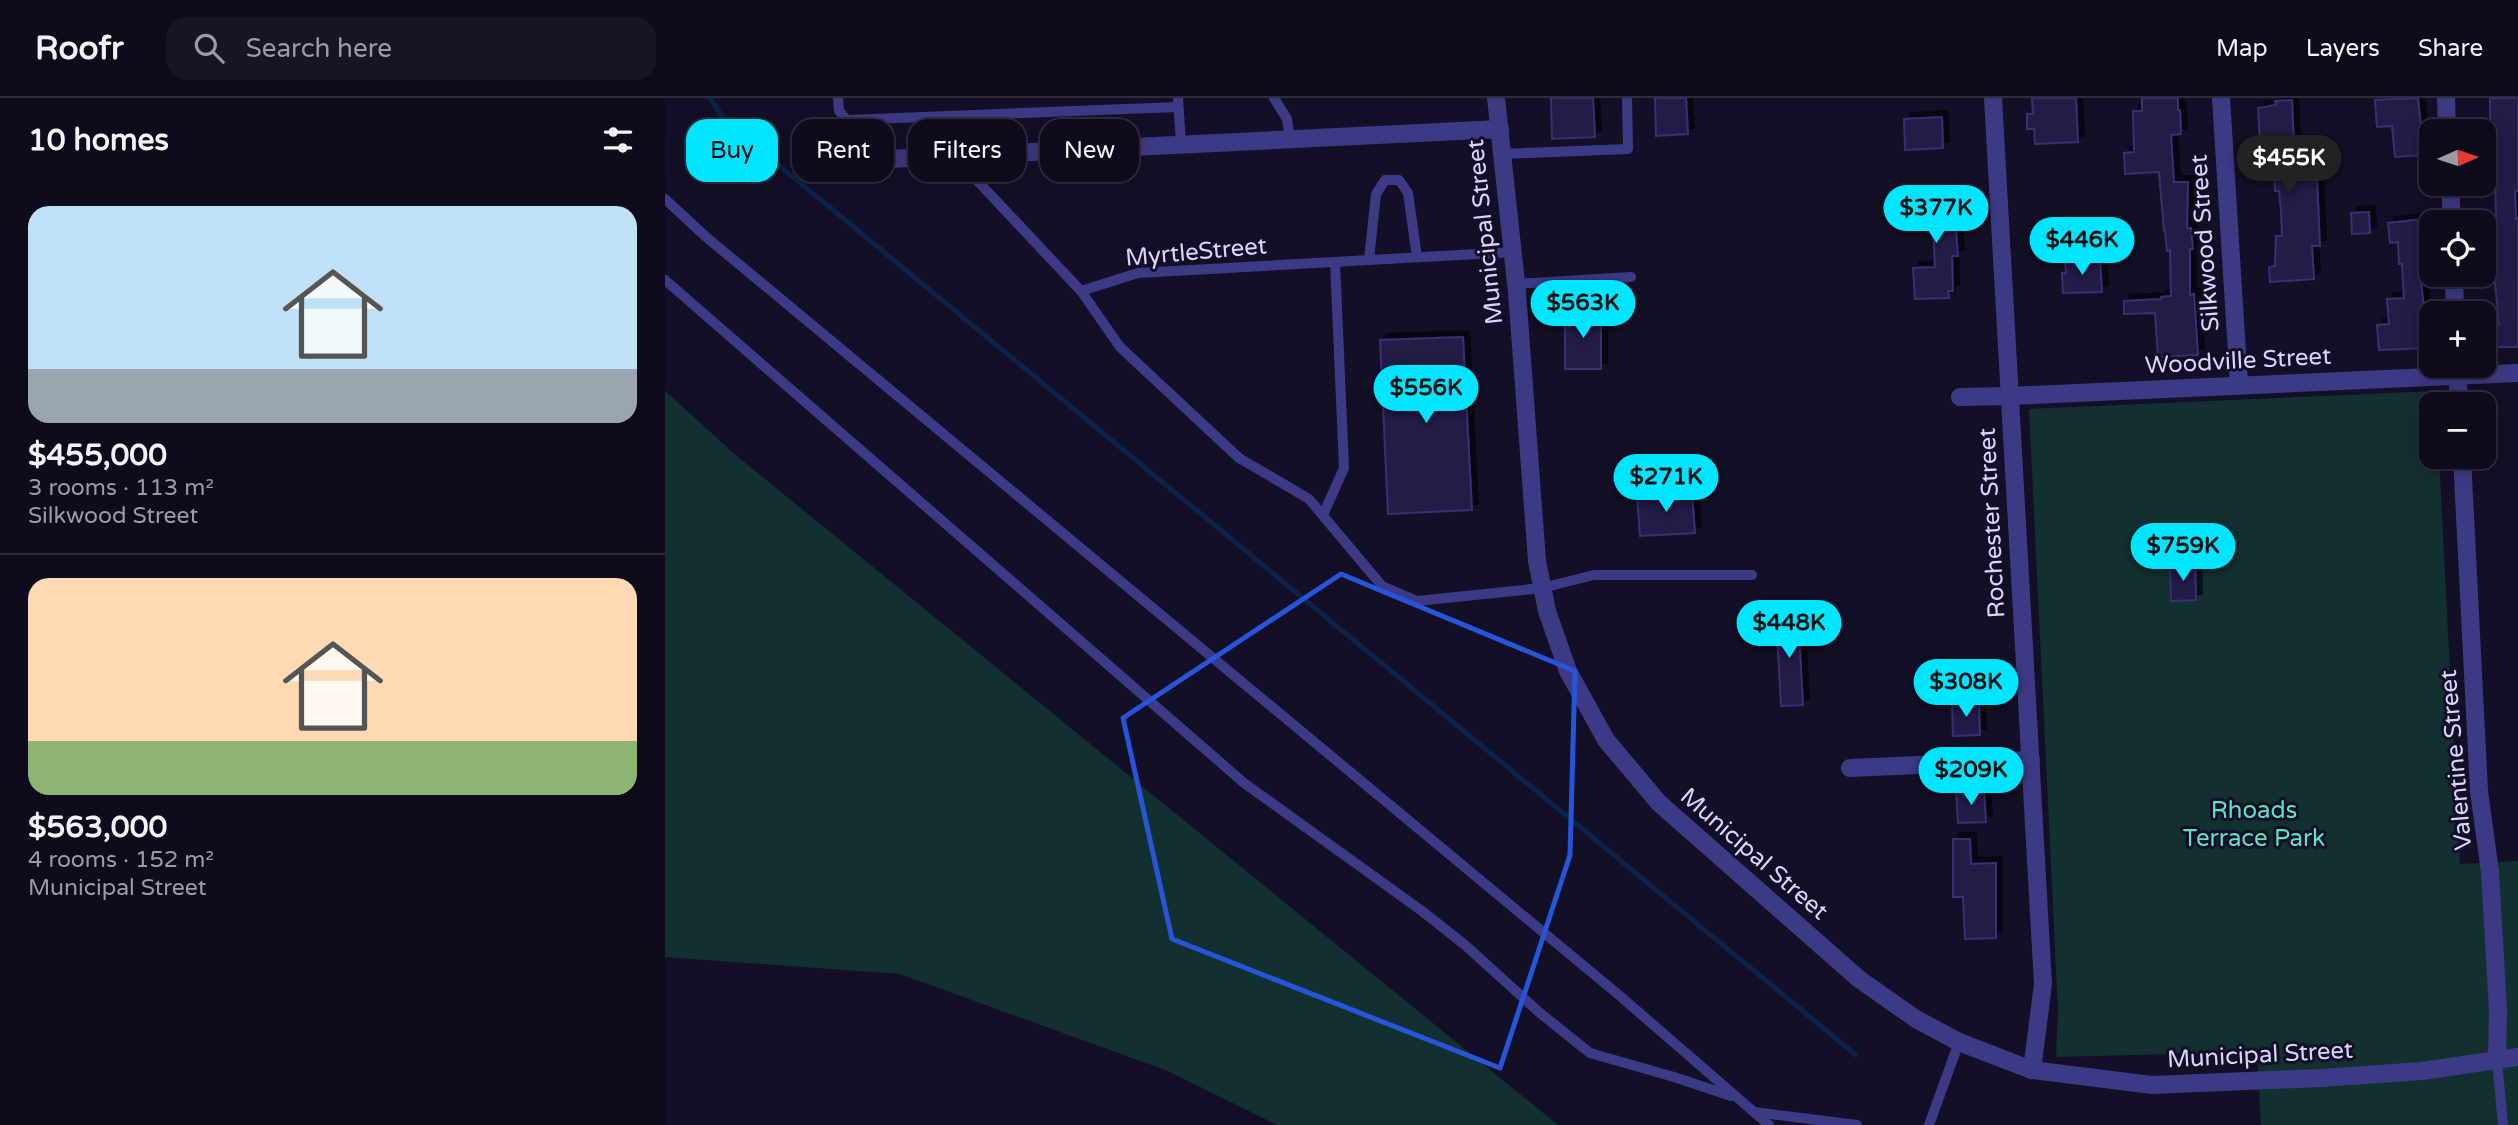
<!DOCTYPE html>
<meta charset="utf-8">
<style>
body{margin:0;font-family:"Varela Round",sans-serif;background:#171425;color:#f1f3f6;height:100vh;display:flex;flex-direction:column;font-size:26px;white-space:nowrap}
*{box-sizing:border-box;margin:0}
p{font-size:23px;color:#9b9ba3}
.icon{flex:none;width:38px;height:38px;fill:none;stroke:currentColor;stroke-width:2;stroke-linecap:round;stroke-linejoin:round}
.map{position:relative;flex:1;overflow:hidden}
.details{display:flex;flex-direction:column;background:#0e0b1c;width:665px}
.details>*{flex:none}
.banner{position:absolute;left:21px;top:21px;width:665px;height:63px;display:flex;gap:14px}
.needle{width:46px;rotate:87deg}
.buttons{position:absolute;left:1754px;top:21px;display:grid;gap:14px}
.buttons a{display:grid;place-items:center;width:77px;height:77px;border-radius:14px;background:#0e0b1c;box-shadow:0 4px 18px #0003,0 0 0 2px #2e2b3b;font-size:35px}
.price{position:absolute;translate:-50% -60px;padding:0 16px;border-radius:24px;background:#00e5ff;color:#111;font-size:23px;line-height:46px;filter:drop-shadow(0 2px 4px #0008)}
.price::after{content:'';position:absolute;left:50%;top:42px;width:21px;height:16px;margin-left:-10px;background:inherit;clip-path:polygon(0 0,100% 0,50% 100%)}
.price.selected{background:#222;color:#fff}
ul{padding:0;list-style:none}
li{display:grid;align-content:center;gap:14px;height:371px;padding:0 28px}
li+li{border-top:2px solid #2e2b3b}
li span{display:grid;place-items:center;height:217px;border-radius:21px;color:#555}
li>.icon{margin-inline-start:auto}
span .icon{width:126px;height:126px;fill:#fffc;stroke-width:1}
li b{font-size:30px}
h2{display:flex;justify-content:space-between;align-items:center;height:84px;padding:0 28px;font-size:30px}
.tag{padding:0 24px;border-radius:21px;background:#0e0b1c;box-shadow:0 4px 18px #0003,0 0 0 2px #2e2b3b;font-size:24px;line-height:63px}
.tag.selected{background:#00e5ff;color:#111}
header{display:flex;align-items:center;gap:42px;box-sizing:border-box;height:98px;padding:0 35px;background:#0e0b1c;border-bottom:2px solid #2e2b3b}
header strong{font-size:33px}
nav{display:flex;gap:38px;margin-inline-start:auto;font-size:24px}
.search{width:490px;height:63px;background:#171425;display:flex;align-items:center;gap:18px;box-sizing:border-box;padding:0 24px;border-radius:21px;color:#9b9ba3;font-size:26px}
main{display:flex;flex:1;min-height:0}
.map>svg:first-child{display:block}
.green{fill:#12302f}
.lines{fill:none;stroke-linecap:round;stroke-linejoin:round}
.stream{stroke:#0c2248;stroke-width:5}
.building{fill:#241b47;stroke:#3b2d73;stroke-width:2;filter:url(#shadow)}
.lane{stroke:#3d3a85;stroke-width:10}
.street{stroke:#3d3a85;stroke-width:18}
.marked{fill:none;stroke:#2655da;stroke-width:5;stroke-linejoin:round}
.labels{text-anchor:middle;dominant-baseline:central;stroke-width:6;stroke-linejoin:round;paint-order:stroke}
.street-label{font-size:24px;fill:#d9d4ff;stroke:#130f26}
.park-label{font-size:24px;fill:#5fe0c0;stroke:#130f26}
</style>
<header>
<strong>Roofr</strong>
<div class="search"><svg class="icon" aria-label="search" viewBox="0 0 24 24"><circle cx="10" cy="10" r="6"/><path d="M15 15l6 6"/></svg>Search here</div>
<nav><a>Map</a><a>Layers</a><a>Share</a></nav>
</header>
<main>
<section class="details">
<h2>10 homes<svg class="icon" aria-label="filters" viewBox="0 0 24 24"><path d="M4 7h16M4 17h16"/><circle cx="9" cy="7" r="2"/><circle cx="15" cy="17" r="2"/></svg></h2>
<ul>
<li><span style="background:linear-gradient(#bfe0f5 75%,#9aa5b1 0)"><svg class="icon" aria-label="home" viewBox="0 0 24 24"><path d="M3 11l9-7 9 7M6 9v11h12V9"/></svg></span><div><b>$455,000</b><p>3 rooms · 113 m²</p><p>Silkwood Street</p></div></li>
<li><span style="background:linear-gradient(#ffd9b3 75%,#8fb573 0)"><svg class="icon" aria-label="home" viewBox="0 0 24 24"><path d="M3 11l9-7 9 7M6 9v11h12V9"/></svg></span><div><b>$563,000</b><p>4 rooms · 152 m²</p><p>Municipal Street</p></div></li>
</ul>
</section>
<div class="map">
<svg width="1853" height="1027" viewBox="0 0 1853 1027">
<defs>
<filter id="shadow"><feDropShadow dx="6" dy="-6" stdDeviation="0" flood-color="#0009"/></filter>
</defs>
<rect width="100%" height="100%" fill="#130f26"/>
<!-- green -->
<g class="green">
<path d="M0,293L73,359L893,1027H612L503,973L235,876L0,859Z"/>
<path d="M1770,293L1771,306H1766V359H1774L1795,766L1853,763V1027H1596L1592,954L1391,959L1393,913L1364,311Z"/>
</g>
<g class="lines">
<!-- stream -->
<path class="stream" d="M45,0L59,21L99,55L1191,957"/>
</g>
<!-- building -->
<g class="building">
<path d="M886,0H928L930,39L887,41Z"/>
<path d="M990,0H1021L1023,36L991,38Z"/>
<path d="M1367,0H1411L1413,44L1370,46L1369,31H1362V16H1368Z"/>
<path d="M1477,0H1513V12H1515L1516,36L1506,37L1509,84H1523L1522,130H1526L1528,151H1525V197L1529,196L1533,257L1493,259L1490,215L1459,216V203L1496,201V199L1506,198L1505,152L1502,153L1500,133H1499L1494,74L1460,76L1459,55L1469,54L1468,13H1477Z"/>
<path d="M1753,0L1759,57L1730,59L1727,28L1712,29L1710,2Z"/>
<path d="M1825,0H1853V93H1850L1851,121L1853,120V249H1830V227H1834L1824,121H1831L1830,79H1826Z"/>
<path d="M1627,2L1629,48H1631L1634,81L1652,80L1655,148H1647L1649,181L1605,184L1604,169L1610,168L1611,138H1617L1616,112L1614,93H1610L1609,74L1597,75L1593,10L1611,7L1610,3Z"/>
<path d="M1277,19L1278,50L1240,52L1239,21Z"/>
<path d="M1287,93L1288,132H1291L1293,158H1287L1288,193H1283L1284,200L1250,201L1248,170L1270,169L1268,126H1250L1249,95Z"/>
<path d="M1704,114L1705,135L1687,136L1686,115Z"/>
<path d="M1759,121L1764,172H1760L1761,182L1756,183L1763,250L1714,252L1712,227L1724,226L1722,201L1739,200L1737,166H1734L1733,144L1725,145L1723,125Z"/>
<path d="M1435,162L1437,194L1398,195L1397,175H1401L1400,163Z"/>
<rect x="900" y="212" width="36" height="59"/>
<path d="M798,239L807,412L723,416L715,242Z"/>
<path d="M1027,394L1030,435L975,438L972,398Z"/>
<path d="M1505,467H1530L1531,502L1506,503Z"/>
<path d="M1133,516L1138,607L1116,608L1111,517Z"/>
<path d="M1314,604L1315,637L1288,638L1287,605Z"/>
<path d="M1304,691L1305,694L1319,693L1321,724L1293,725L1291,692Z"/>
<path d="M1288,741H1305L1306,766L1331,765V840L1300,841L1298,799H1288Z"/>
</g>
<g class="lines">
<!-- lane -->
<g class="lane">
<path d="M173,0L174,13L182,22L513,9"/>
<path d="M513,0L516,46"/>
<path d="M609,0L622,21L625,41"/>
<path d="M837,56L963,51L962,0"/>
<path d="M289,58L416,193L455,249L574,360L644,401L717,488L752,503L877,490L929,477H1087"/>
<path d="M0,101L40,138L955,898L1104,1027"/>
<path d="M704,162L711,96L720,82H734L743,95L752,159"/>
<path d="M0,182L579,685L757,813L800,847L875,915L925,955L1009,979L1066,998"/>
<path d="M851,186L966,179"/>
<path d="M416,193L473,175L848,154"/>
<path d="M658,417L679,370L670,164"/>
<path d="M1832,962L1838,1027"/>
<path d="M1089,1014L1192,1027"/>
<path d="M1264,1027L1294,944"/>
</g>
<!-- street -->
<g class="street">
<path d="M831,0L852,194L872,463L882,513L903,573L941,642L994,705L1194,881L1251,921L1294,944L1367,972L1487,987L1656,980L1757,973L1853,959"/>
<path d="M1328,0L1378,886L1367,972"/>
<path d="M1556,0L1574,286"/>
<path d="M1781,0L1782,33"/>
<path d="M203,62L835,31"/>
<path d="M1785,86L1787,124"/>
<path d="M1789,177L1790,215"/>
<path d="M1792,268L1794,306"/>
<path d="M1295,299L1344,298L1853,275"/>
<path d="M1797,359L1814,693L1825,774L1833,912L1832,962"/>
<path d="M1185,670L1366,662"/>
</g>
</g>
<!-- marked area -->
<path class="marked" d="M676,476L910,573L905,757L835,970L507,841L458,620Z"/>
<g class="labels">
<!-- street labels -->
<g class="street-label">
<text transform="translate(820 134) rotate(-96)">Municipal Street</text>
<text transform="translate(1540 145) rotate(-94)">Silkwood Street</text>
<text transform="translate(531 154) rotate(-5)">MyrtleStreet</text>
<text transform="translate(1573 263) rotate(-3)">Woodville Street</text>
<text transform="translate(1327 425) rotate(-93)">Rochester Street</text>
<text transform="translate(1791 662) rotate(-95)">Valentine Street</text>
<text transform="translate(1089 756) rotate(41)">Municipal Street</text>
<text transform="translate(1595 957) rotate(-3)">Municipal Street</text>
</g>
<!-- park labels -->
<g class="park-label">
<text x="1589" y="712">Rhoads<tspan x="1589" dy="28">Terrace Park</tspan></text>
</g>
</g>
</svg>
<div class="buttons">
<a><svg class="needle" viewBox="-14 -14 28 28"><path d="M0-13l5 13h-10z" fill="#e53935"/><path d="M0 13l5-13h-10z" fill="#9b9ba3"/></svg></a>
<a><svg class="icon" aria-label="locate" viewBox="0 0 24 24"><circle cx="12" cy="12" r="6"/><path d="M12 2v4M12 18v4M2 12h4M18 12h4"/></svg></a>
<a>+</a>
<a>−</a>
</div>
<b class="price selected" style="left:1624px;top:97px">$455K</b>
<b class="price" style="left:1271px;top:147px">$377K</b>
<b class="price" style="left:1417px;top:179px">$446K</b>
<b class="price" style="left:918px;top:242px">$563K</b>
<b class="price" style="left:761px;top:327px">$556K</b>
<b class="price" style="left:1001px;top:416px">$271K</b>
<b class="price" style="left:1518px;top:485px">$759K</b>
<b class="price" style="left:1124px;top:562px">$448K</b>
<b class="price" style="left:1301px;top:621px">$308K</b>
<b class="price" style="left:1306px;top:709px">$209K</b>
<div class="banner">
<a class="tag selected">Buy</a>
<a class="tag">Rent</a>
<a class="tag">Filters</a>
<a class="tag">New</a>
</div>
</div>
</main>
